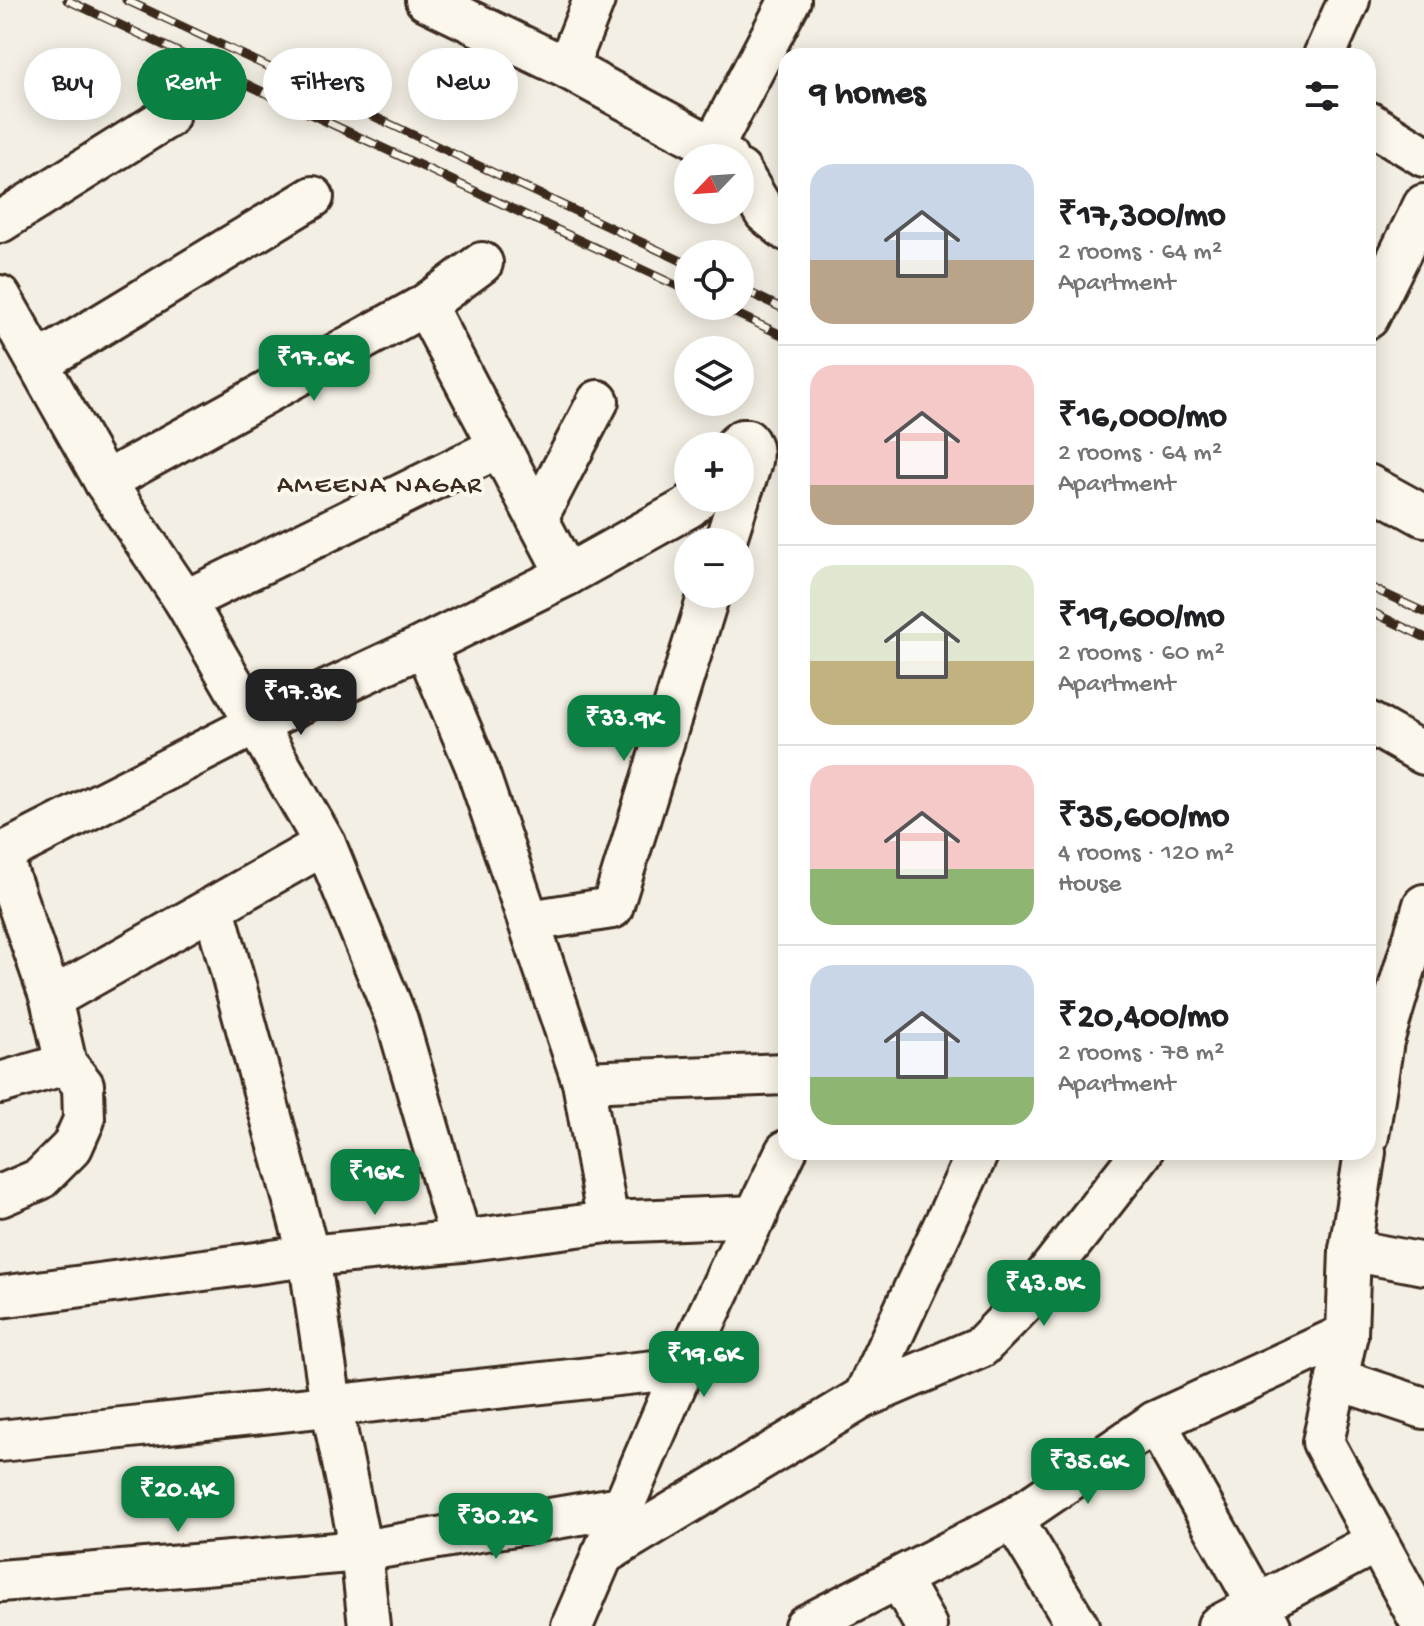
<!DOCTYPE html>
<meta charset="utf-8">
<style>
body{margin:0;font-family:"Gochi Hand",sans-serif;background:#f2f2f2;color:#202124;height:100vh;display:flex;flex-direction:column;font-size:30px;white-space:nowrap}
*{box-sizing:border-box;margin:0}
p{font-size:26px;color:#757577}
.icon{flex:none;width:44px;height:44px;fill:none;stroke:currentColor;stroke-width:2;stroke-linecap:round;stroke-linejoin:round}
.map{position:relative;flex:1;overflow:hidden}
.drawer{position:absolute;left:778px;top:48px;width:598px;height:1112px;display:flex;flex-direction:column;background:#fff;border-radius:24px;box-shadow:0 4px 20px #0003}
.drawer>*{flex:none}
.banner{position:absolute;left:24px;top:48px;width:634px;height:72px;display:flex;gap:16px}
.needle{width:52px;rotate:245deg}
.controls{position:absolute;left:674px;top:144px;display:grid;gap:16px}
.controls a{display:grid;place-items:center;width:80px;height:80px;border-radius:50%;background:#fff;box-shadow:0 4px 20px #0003;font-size:40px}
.price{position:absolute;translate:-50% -68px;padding:0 18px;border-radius:16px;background:#0b8043;color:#fff;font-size:26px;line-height:52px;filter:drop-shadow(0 2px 4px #0008)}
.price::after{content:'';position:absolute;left:50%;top:48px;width:24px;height:18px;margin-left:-12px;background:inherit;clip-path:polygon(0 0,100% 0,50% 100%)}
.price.selected{background:#222;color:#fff}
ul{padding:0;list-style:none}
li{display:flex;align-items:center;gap:24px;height:200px;padding:0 32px}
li+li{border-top:2px solid #e0e0e0}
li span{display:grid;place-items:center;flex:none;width:224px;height:160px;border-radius:24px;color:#555}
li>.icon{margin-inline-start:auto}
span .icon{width:96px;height:96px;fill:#fffc;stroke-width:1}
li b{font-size:34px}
h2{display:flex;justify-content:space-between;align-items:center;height:96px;padding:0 32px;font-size:34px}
.pill{padding:0 28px;border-radius:36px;background:#fff;box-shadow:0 4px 20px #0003;font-size:28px;line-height:72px}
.pill.selected{background:#0b8043;color:#fff}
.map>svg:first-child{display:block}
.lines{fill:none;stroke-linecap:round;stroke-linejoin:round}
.minor-casing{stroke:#3b2a1e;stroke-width:46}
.minor{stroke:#fbf7ec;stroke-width:40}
.rail-casing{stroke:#3b2a1e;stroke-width:9}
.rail{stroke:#fbf7ec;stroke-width:6;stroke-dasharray:18;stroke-linecap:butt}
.labels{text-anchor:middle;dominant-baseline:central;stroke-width:8;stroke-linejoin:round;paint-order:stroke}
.neighbourhood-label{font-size:26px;letter-spacing:2px;fill:#3b2a1e;stroke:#fbf7ec}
</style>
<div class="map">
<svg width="1424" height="1626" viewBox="0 0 1424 1626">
<rect width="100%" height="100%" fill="#f3efe4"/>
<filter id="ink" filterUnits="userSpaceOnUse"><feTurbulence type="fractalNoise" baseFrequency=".0125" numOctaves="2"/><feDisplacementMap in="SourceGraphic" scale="16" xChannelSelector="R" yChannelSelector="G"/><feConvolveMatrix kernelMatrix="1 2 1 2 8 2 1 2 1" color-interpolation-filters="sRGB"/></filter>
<g filter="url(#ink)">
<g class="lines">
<defs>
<g id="minor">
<path d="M426,0L567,68L713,147L727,158"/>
<path d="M1324,56L1349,0"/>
<path d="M567,68L594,0"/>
<path d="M1368,122L1424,156"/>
<path d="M713,147L790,0"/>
<path d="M740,171L765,213L786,230"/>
<path d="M0,222L168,117"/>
<path d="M0,296L105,482L185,601L325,844L397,1020L461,1241"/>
<path d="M425,305L567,575"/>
<path d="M1368,318L1424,205"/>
<path d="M38,363L313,197"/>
<path d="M735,446L742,440H747C759,452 745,479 740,495"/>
<path d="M105,482L425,305L482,263"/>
<path d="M1368,485L1424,516"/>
<path d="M537,518L598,401"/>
<path d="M725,542L739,498"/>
<path d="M185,601L499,447"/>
<path d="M425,645L476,766L583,1082L608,1222"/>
<path d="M1368,722L1424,754"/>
<path d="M0,852L51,999L66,1064L83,1085L84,1120L72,1147L40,1179L0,1196"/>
<path d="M1,854L256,724L425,645L567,575L689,507L698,498"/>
<path d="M214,908L309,1256L331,1404L361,1551L369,1626"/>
<path d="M529,921L612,908L709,594"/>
<path d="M51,999L325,844"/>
<path d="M583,1082L786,1074"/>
<path d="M0,1083L66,1064"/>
<path d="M1368,1136L1383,1041L1424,905"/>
<path d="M1365,1152L1350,1250L1347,1334L1323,1442L1423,1626"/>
<path d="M1350,1250L1424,1264"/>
<path d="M0,1297L309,1256L461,1241L608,1222L757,1216"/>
<path d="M1337,1379L1424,1408"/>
<path d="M864,1397L981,1347L1026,1301L1142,1152"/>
<path d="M1155,1422L1270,1626"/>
<path d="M0,1441L683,1368"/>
<path d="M1013,1519L1078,1626"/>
<path d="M602,1555L864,1397L978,1152"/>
<path d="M899,1579L926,1626"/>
<path d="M0,1581L361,1551L621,1507"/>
<path d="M572,1626L683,1368L786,1151"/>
<path d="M805,1626L1013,1519L1155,1422L1347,1334"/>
<path d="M1218,1626L1376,1542"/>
</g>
</defs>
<!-- minor casing -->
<use href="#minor" class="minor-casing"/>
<!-- minor -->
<use href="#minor" class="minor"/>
<defs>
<g id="rail">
<path d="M67,0L688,291"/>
<path d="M126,0L688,264"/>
<path d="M740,288L786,310"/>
<path d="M720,306L786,337"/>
<path d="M1368,586L1424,612"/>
<path d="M1368,610L1424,637"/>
</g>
</defs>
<!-- rail casing -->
<use href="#rail" class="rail-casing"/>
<!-- rail -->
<use href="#rail" class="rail"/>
</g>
</g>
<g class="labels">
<!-- neighbourhood labels -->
<g class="neighbourhood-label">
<text x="380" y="487">AMEENA NAGAR</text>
</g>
</g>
</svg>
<div class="controls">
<a><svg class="needle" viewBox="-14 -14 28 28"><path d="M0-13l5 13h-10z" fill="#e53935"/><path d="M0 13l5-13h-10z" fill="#757577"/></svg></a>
<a><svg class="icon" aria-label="locate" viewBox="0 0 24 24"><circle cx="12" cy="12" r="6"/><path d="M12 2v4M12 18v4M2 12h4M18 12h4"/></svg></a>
<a><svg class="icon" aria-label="layers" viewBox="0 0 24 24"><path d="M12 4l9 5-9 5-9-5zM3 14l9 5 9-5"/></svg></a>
<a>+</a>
<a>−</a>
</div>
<b class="price" style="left:314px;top:403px">₹17.6K</b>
<b class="price selected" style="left:301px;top:737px">₹17.3K</b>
<b class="price" style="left:624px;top:763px">₹33.9K</b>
<b class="price" style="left:375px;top:1217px">₹16K</b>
<b class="price" style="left:1044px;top:1328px">₹43.8K</b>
<b class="price" style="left:704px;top:1399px">₹19.6K</b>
<b class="price" style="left:1088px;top:1506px">₹35.6K</b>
<b class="price" style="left:178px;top:1534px">₹20.4K</b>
<b class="price" style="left:496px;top:1561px">₹30.2K</b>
<div class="banner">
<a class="pill">Buy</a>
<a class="pill selected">Rent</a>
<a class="pill">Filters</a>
<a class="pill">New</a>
</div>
<section class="drawer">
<h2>9 homes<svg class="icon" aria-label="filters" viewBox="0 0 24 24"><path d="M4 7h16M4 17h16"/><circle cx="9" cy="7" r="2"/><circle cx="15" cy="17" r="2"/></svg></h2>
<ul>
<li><span style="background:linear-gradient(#c9d6e8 60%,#b9a48a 0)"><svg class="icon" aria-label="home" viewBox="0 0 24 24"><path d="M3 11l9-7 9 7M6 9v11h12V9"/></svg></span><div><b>₹17,300/mo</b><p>2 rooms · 64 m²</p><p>Apartment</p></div></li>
<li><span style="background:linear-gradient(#f6c9c9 75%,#b9a48a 0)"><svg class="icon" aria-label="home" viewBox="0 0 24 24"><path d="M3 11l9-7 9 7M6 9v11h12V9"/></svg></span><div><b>₹16,000/mo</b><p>2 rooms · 64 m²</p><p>Apartment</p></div></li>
<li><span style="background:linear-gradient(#dfe7d0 60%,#c2b280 0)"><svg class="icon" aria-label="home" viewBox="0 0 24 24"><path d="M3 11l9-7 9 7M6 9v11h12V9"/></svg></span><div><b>₹19,600/mo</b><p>2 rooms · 60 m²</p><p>Apartment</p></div></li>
<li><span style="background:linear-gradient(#f6c9c9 65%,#8fb573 0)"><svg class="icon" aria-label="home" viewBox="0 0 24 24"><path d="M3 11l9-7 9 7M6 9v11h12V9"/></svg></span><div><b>₹35,600/mo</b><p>4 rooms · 120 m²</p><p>House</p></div></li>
<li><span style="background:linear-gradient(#c9d6e8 70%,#8fb573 0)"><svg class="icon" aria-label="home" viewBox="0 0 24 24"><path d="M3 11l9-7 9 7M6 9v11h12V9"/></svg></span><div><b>₹20,400/mo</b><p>2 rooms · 78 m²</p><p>Apartment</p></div></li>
</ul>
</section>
</div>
